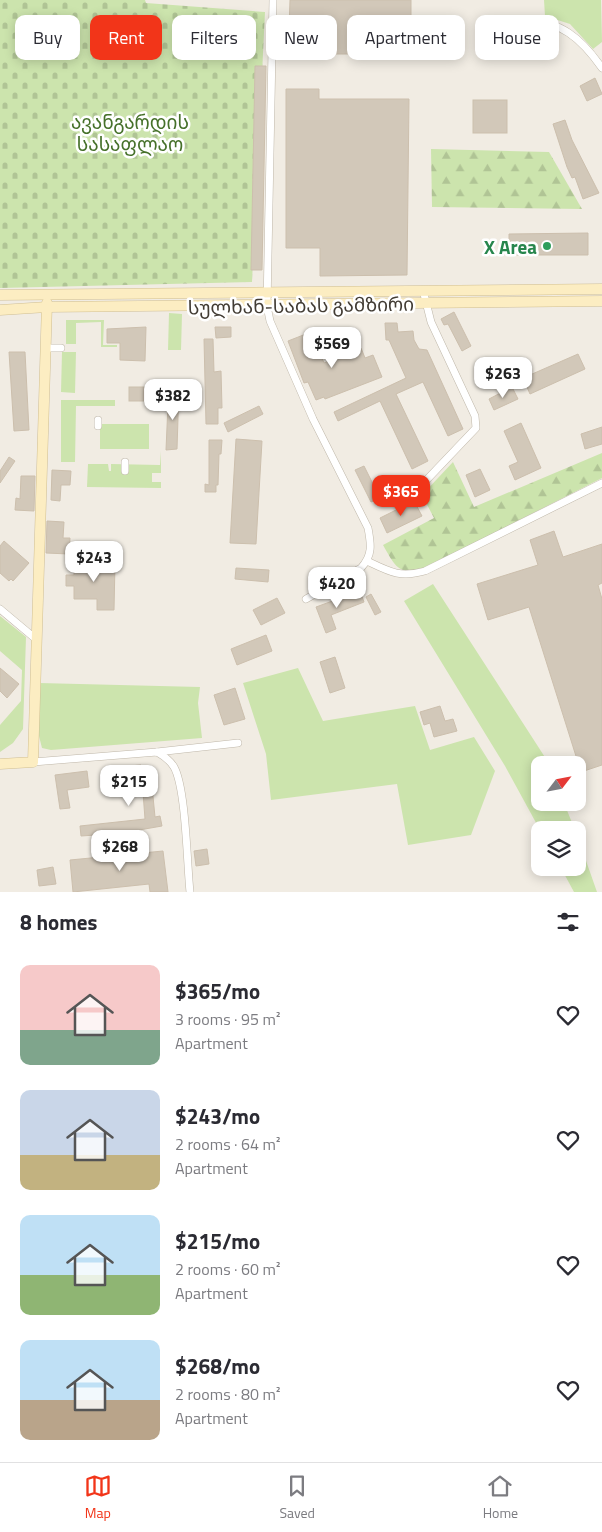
<!DOCTYPE html>
<meta charset="utf-8">
<style>
body{margin:0;font-family:"Titillium Web","Noto Sans Georgian",sans-serif;background:#f2f2f3;color:#2b2b33;height:100vh;display:flex;flex-direction:column;font-size:19px;white-space:nowrap}
*{box-sizing:border-box;margin:0}
p{font-size:16px;color:#7c7c81}
.icon{flex:none;width:28px;height:28px;fill:none;stroke:currentColor;stroke-width:2;stroke-linecap:round;stroke-linejoin:round}
.map{position:relative;height:892px;overflow:hidden}
.side{display:flex;flex-direction:column;background:#fff;flex:1}
.side>*{flex:none}
.guide{position:absolute;left:15px;top:15px;width:572px;height:45px;display:flex;gap:10px}
.needle{width:32px;rotate:58deg}
.tools{position:absolute;left:531px;top:756px;display:grid;gap:10px}
.tools a{display:grid;place-items:center;width:55px;height:55px;border-radius:10px;background:#fff;box-shadow:0 2px 12px #0003;font-size:25px}
.price{position:absolute;translate:-50% -42px;padding:0 11px;border-radius:10px;background:#fff;color:#222;font-size:16px;line-height:32px;filter:drop-shadow(0 1px 2px #0008)}
.price::after{content:'';position:absolute;left:50%;top:30px;width:15px;height:11px;margin-left:-8px;background:inherit;clip-path:polygon(0 0,100% 0,50% 100%)}
.price.on{background:#f23519;color:#fff}
ul{padding:0;list-style:none}
li{display:flex;align-items:center;gap:15px;height:125px;padding:0 20px}
li span{display:grid;place-items:center;flex:none;width:140px;height:100px;border-radius:10px;color:#555}
li>.icon{margin-inline-start:auto}
span .icon{width:60px;height:60px;fill:#fffc;stroke-width:1}
li b{font-size:21px}
h2{display:flex;justify-content:space-between;align-items:center;height:60px;padding:0 20px;font-size:21px}
.pill{padding:0 18px;border-radius:10px;background:#fff;box-shadow:0 2px 12px #0003;font-size:18px;line-height:45px}
.pill.on{background:#f23519;color:#fff}
.tabs{display:flex;justify-content:space-around;align-items:center;height:70px;border-top:1px solid #e1e1e2;background:#fff;font-size:14px;color:#7c7c81}
.tabs a{display:grid;justify-items:center;gap:2px}
.tabs .on{color:#f23519}
.map>svg:first-child{display:block}
.green{fill:#cce4ad}
.forest{fill:url(#forest-firs)}
.cemetery{fill:url(#cemetery-stones)}
.building{fill:#d2c8b9;stroke:#ccbfad}
.lines{fill:none;stroke-linecap:round;stroke-linejoin:round}
.street-casing{stroke:#bfb7a9;stroke-width:8}
.secondary-casing{stroke:#d0bf94;stroke-width:11}
.street{stroke:#fff;stroke-width:7}
.secondary{stroke:#fcedc2;stroke-width:10}
.leisure-dot{fill:#2e9e5b;stroke:#fff;stroke-width:2}
.labels{text-anchor:middle;dominant-baseline:central;stroke-width:5;stroke-linejoin:round;paint-order:stroke}
.park-label{font-size:19px;fill:#46712a;stroke:#fff}
.leisure-label{font-size:19px;font-weight:bold;fill:#27864d;stroke:#fff;text-anchor:end}
.street-label{font-size:19px;fill:#423c34;stroke:#fff}
</style>
<div class="map">
<svg width="602" height="892" viewBox="0 0 602 892">
<defs>
<pattern id="forest-firs" width="22" height="20" patternUnits="userSpaceOnUse" patternTransform="scale(1.25)"><rect width="22" height="20" fill="#cce4ad"/><path d="M5 1l3.5 6h-7zM16 11l3.5 6h-7z" fill="#b0c495"/></pattern>
<pattern id="cemetery-stones" width="16" height="16" patternUnits="userSpaceOnUse" patternTransform="scale(1.25)"><rect width="16" height="16" fill="#cce4ad"/><path d="M2 7V4a2 2 0 0 1 4 0v3zM10 15v-3a2 2 0 0 1 4 0v3z" fill="#b0c495"/></pattern>
</defs>
<rect width="100%" height="100%" fill="#f1ece3"/>
<!-- green -->
<g class="green">
<path d="M544,0H601L602,42L593,49L570,24L545,16Z"/>
<path d="M169,313L182,314L181,350H168Z"/>
<path d="M66,320H104L103,345H117V347H101V322L76,323V344H66Z"/>
<path d="M62,352H76L75,393L61,392Z"/>
<path d="M61,400H115V406H76L75,462H61Z"/>
<rect x="100" y="424" width="49" height="25"/>
<path d="M161,451V473H152V482H161V488L87,487L88,464H108L109,471H111V464L160,465Z"/>
<path d="M433,584L550,765H540V802L564,803L575,830H540L505,766L404,601Z"/>
<path d="M0,616L26,637L23,729L13,743L0,752V725L21,701L22,670L0,651Z"/>
<path d="M298,668L323,721L415,706L430,750L474,737L495,771L471,835L408,845L397,784L271,800L266,754L243,683Z"/>
<path d="M39,683L200,687L198,703L202,738L51,750L42,748L39,736Z"/>
<path d="M578,838L597,892H574L561,868H578Z"/>
</g>
<!-- forest -->
<g class="forest">
<path d="M431,149L549,152L582,209L432,207Z"/>
<path d="M602,453V478L425,568C399,577 395,566 383,545L434,518L422,495L453,462L474,507Z"/>
</g>
<!-- cemetery -->
<path class="cemetery" d="M0,0H145L146,3L265,12L252,282L0,288Z"/>
<!-- building -->
<g class="building">
<path d="M290,0H411V31H383L382,54H314V30H289Z"/>
<path d="M255,66H266L262,270H251Z"/>
<path d="M595,78L602,94L587,101L580,86Z"/>
<path d="M286,89H319V99H409L407,275L320,276V248H286Z"/>
<rect x="473" y="100" width="34" height="33"/>
<path d="M565,120L572,140L599,193L583,199L575,177L572,178L567,167L553,124Z"/>
<path d="M588,233V255H509V234Z"/>
<path d="M454,312L471,346L462,351L448,324L444,325L441,319Z"/>
<path d="M385,323H397L398,332L413,331L414,340L419,349L427,350L463,429L448,436L423,382L396,394L428,461L412,469L380,401L338,421L334,412L406,378L389,340H386Z"/>
<path d="M146,327L145,361L120,360V343H107V329Z"/>
<path d="M215,327H231V337L216,338Z"/>
<path d="M311,332L324,363L361,348L365,358L373,355L382,377L325,399L324,397L316,400L308,382L304,383L288,341Z"/>
<path d="M204,339H213L214,372L221,371L222,408H218V424H206Z"/>
<path d="M9,352H25L29,430L14,431Z"/>
<path d="M578,354L585,369L530,394L523,378Z"/>
<rect x="129" y="387" width="15" height="14"/>
<path d="M172,387H179L177,449L166,450L168,404H172Z"/>
<path d="M512,387L518,399L494,410L489,399Z"/>
<path d="M259,406L263,414L228,432L224,423Z"/>
<path d="M521,423L541,468L515,480L509,466L518,462L504,431Z"/>
<path d="M602,427V444L585,449L581,434Z"/>
<path d="M236,439L262,441L256,544L230,543Z"/>
<path d="M209,440H222L221,454H219L218,485H216V492H205V484L209,485Z"/>
<path d="M9,457L15,461L0,483V471Z"/>
<path d="M364,466L380,498L371,502L355,470Z"/>
<path d="M480,469L490,490L475,497L466,475Z"/>
<path d="M52,470L71,471L70,485H61L60,501L51,500Z"/>
<path d="M21,476H35L34,511L15,510L16,498L20,499Z"/>
<path d="M414,501L422,516L387,533L380,518Z"/>
<path d="M47,521L64,522L63,538H70L69,554L46,553Z"/>
<path d="M554,531L563,557L602,544V583L598,585L602,599V765L581,772L529,607L488,620L477,584L538,565L530,540Z"/>
<path d="M4,541L29,563L13,581L11,579L9,581L0,573V546Z"/>
<path d="M74,563H115L114,610H97V599H74V586H66V575H74Z"/>
<path d="M236,568L269,570L268,582L235,579Z"/>
<path d="M360,591L364,602L331,615L336,629L326,633L316,607Z"/>
<path d="M371,594L381,612L375,615L366,597Z"/>
<path d="M277,598L285,613L261,625L253,610Z"/>
<path d="M266,635L272,651L237,665L231,649Z"/>
<path d="M335,657L345,688L330,693L320,662Z"/>
<path d="M0,668L19,684L7,698L0,691Z"/>
<path d="M235,688L245,719L224,725L214,695Z"/>
<path d="M440,706L445,721L453,719L457,731L434,737L430,723L424,725L420,712Z"/>
<path d="M141,765V777L151,776L155,817L160,816L162,826L139,830V832L81,836L80,826L145,819L142,779V782L117,784L116,767Z"/>
<path d="M87,771L89,787L67,790L70,808L60,809L55,775Z"/>
<path d="M207,849L209,864L196,866L194,851Z"/>
<path d="M163,851L168,892H150L149,884L73,892L70,860Z"/>
<path d="M53,867L56,884L39,886L37,870Z"/>
</g>
<g class="lines">
<defs>
<g id="street">
<path d="M273,0L267,306L270,321L313,419L368,528C371,544 373,555 361,568L306,599"/>
<path d="M523,19C561,21 581,38 602,68"/>
<path d="M45,348H61"/>
<path d="M98,426V420"/>
<path d="M125,471V462"/>
<path d="M383,486C396,493 403,497 417,490L476,428L475,416L431,322L423,290"/>
<path d="M367,561C390,572 400,578 425,571L602,483"/>
<path d="M0,609L37,640"/>
<path d="M157,752L238,743"/>
<path d="M33,762L157,752C164,756 170,760 174,767C186,788 187,865 190,892"/>
</g>
<g id="secondary">
<path d="M0,295L602,289"/>
<path d="M0,310L47,307L602,301"/>
<path d="M0,764L33,762L47,303"/>
</g>
</defs>
<!-- street casing -->
<use href="#street" class="street-casing"/>
<!-- secondary casing -->
<use href="#secondary" class="secondary-casing"/>
<!-- street -->
<use href="#street" class="street"/>
<!-- secondary -->
<use href="#secondary" class="secondary"/>
</g>
<!-- markers -->
<circle class="leisure-dot" cx="547" cy="246" r="5"/>
<g class="labels">
<!-- park labels -->
<g class="park-label">
<text x="130" y="121">ავანგარდის<tspan x="130" dy="22">სასაფლაო</tspan></text>
</g>
<!-- leisure labels -->
<g class="leisure-label">
<text x="537" y="246">X Area</text>
</g>
<!-- street labels -->
<g class="street-label">
<text transform="translate(301 305) rotate(-1)">სულხან-საბას გამზირი</text>
</g>
</g>
</svg>
<div class="tools">
<a><svg class="needle" viewBox="-14 -14 28 28"><path d="M0-13l5 13h-10z" fill="#e53935"/><path d="M0 13l5-13h-10z" fill="#7c7c81"/></svg></a>
<a><svg class="icon" aria-label="layers" viewBox="0 0 24 24"><path d="M12 4l9 5-9 5-9-5zM3 14l9 5 9-5"/></svg></a>
</div>
<b class="price" style="left:332px;top:369px">$569</b>
<b class="price" style="left:503px;top:399px">$263</b>
<b class="price" style="left:173px;top:421px">$382</b>
<b class="price on" style="left:401px;top:517px">$365</b>
<b class="price" style="left:94px;top:583px">$243</b>
<b class="price" style="left:337px;top:609px">$420</b>
<b class="price" style="left:129px;top:807px">$215</b>
<b class="price" style="left:120px;top:872px">$268</b>
<div class="guide">
<a class="pill">Buy</a>
<a class="pill on">Rent</a>
<a class="pill">Filters</a>
<a class="pill">New</a>
<a class="pill">Apartment</a>
<a class="pill">House</a>
</div>
</div>
<section class="side">
<h2>8 homes<svg class="icon" aria-label="filters" viewBox="0 0 24 24"><path d="M4 7h16M4 17h16"/><circle cx="9" cy="7" r="2"/><circle cx="15" cy="17" r="2"/></svg></h2>
<ul>
<li><span style="background:linear-gradient(#f6c9c9 65%,#7fa58c 0)"><svg class="icon" aria-label="home" viewBox="0 0 24 24"><path d="M3 11l9-7 9 7M6 9v11h12V9"/></svg></span><div><b>$365/mo</b><p>3 rooms · 95 m²</p><p>Apartment</p></div><svg class="icon" aria-label="heart" viewBox="0 0 24 24"><path d="M12 20l-8-8c-3-5 5-10 8-4 3-6 11-1 8 4z"/></svg></li>
<li><span style="background:linear-gradient(#c9d6e8 65%,#c2b280 0)"><svg class="icon" aria-label="home" viewBox="0 0 24 24"><path d="M3 11l9-7 9 7M6 9v11h12V9"/></svg></span><div><b>$243/mo</b><p>2 rooms · 64 m²</p><p>Apartment</p></div><svg class="icon" aria-label="heart" viewBox="0 0 24 24"><path d="M12 20l-8-8c-3-5 5-10 8-4 3-6 11-1 8 4z"/></svg></li>
<li><span style="background:linear-gradient(#bfe0f5 60%,#8fb573 0)"><svg class="icon" aria-label="home" viewBox="0 0 24 24"><path d="M3 11l9-7 9 7M6 9v11h12V9"/></svg></span><div><b>$215/mo</b><p>2 rooms · 60 m²</p><p>Apartment</p></div><svg class="icon" aria-label="heart" viewBox="0 0 24 24"><path d="M12 20l-8-8c-3-5 5-10 8-4 3-6 11-1 8 4z"/></svg></li>
<li><span style="background:linear-gradient(#bfe0f5 60%,#b9a48a 0)"><svg class="icon" aria-label="home" viewBox="0 0 24 24"><path d="M3 11l9-7 9 7M6 9v11h12V9"/></svg></span><div><b>$268/mo</b><p>2 rooms · 80 m²</p><p>Apartment</p></div><svg class="icon" aria-label="heart" viewBox="0 0 24 24"><path d="M12 20l-8-8c-3-5 5-10 8-4 3-6 11-1 8 4z"/></svg></li>
</ul>
</section>
<nav class="tabs">
<a class="on"><svg class="icon" aria-label="map" viewBox="0 0 24 24"><path d="M3 6l6-2 6 2 6-2v14l-6 2-6-2-6 2zM9 4v14M15 6v14"/></svg>Map</a>
<a><svg class="icon" aria-label="saved" viewBox="0 0 24 24"><path d="M7 4h10v16l-5-4-5 4z"/></svg>Saved</a>
<a><svg class="icon" aria-label="home" viewBox="0 0 24 24"><path d="M3 11l9-7 9 7M6 9v11h12V9"/></svg>Home</a>
</nav>
